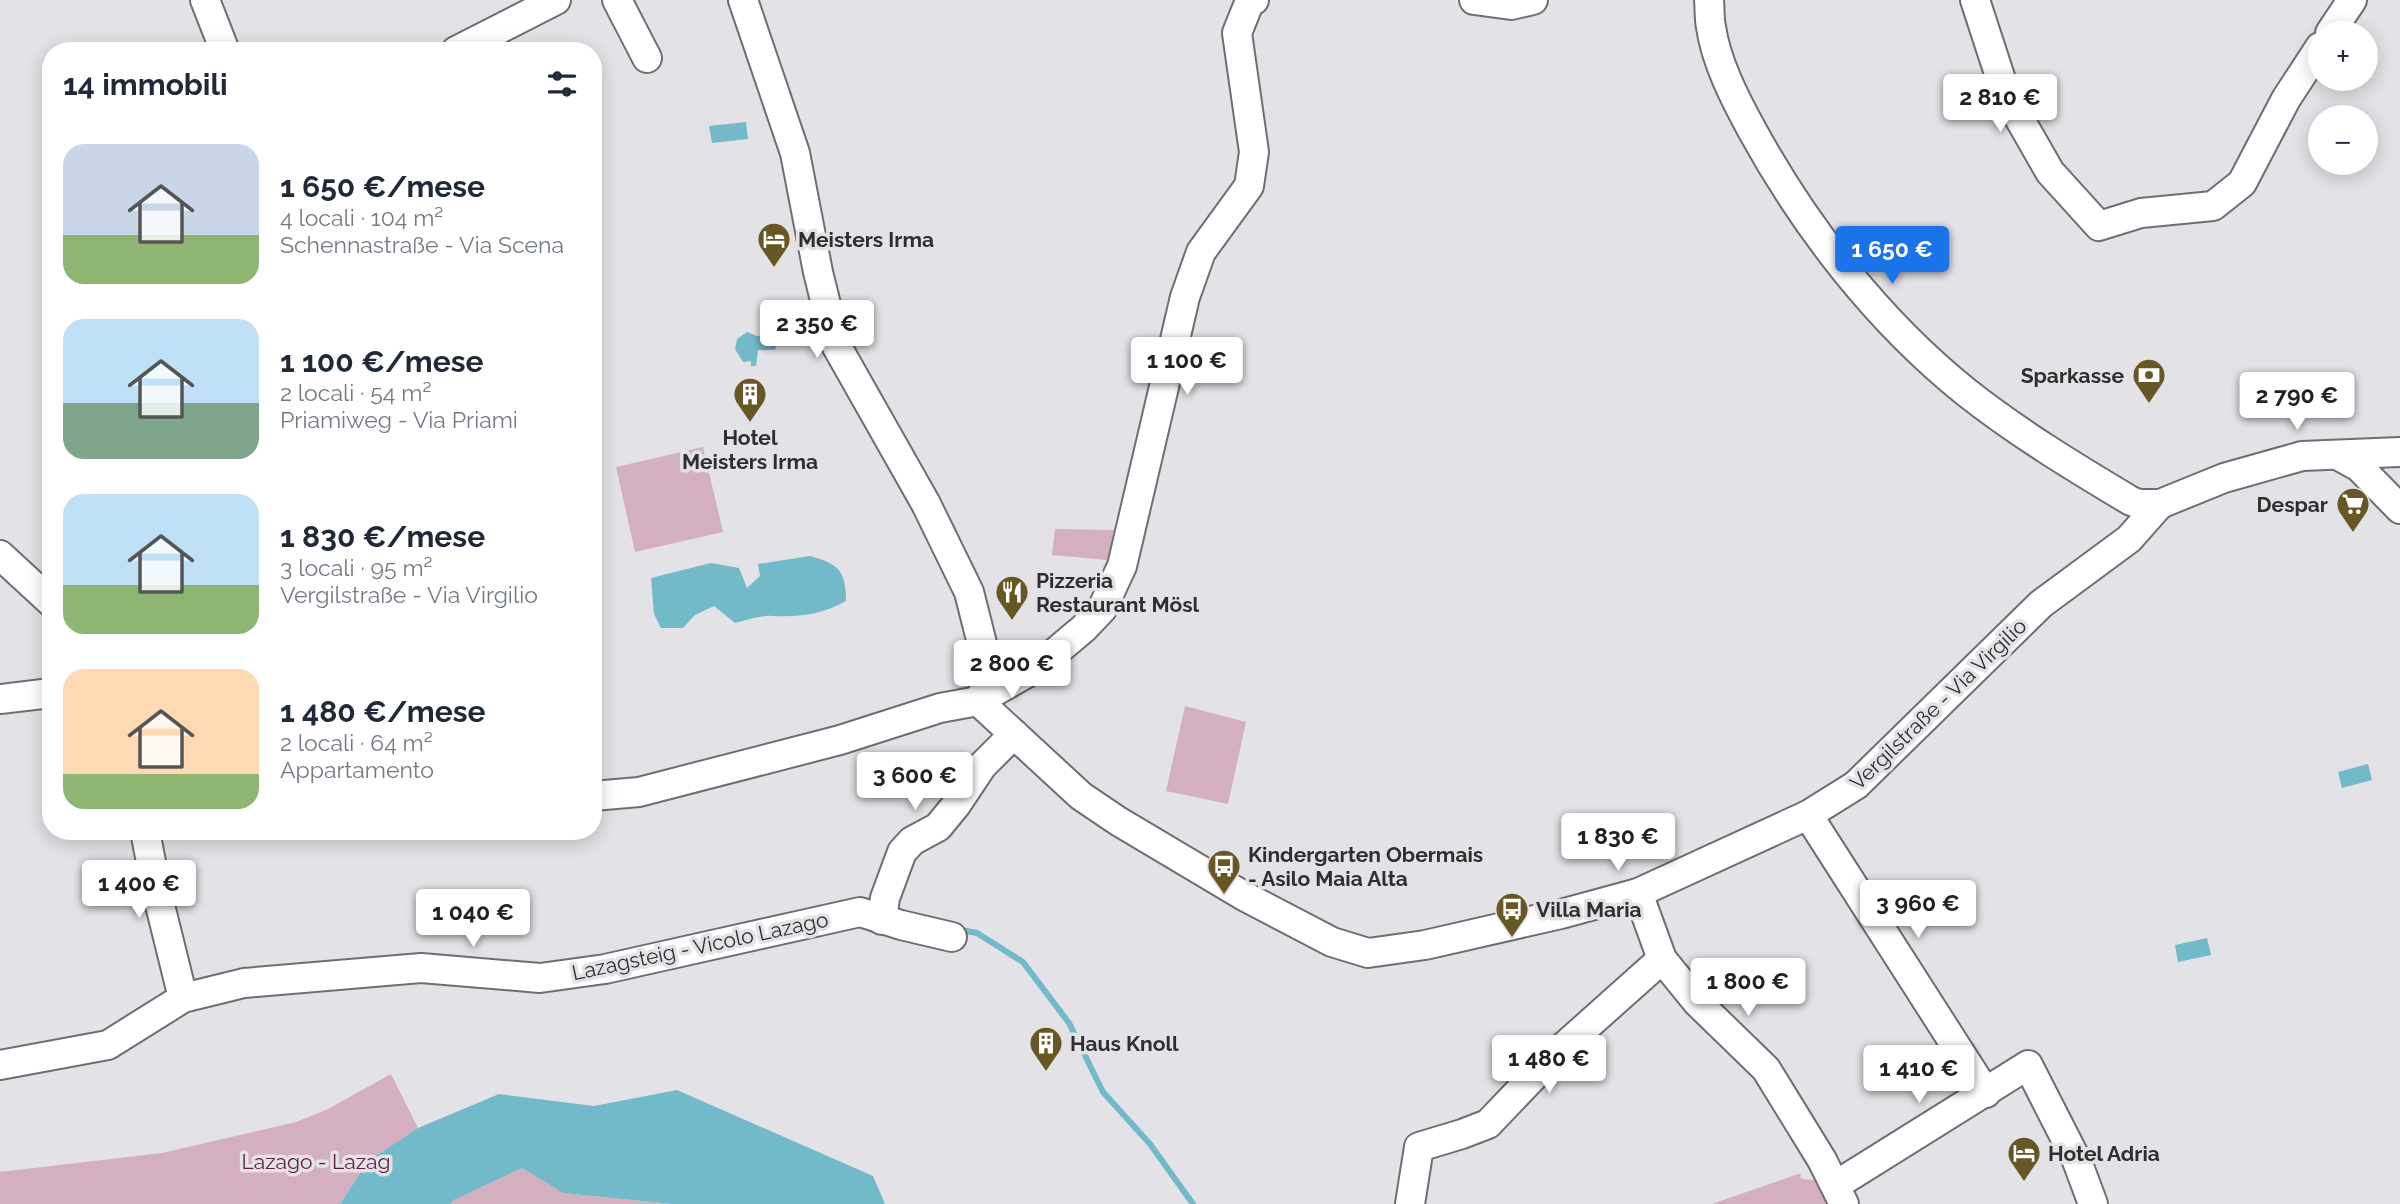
<!DOCTYPE html>
<html lang="it">
<meta charset="utf-8">
<style>
body{margin:0;font-family:Raleway,sans-serif;background:#f6f6f7;color:#1f2937;height:100vh;display:flex;flex-direction:column;font-size:26px;white-space:nowrap}
*{box-sizing:border-box;margin:0}
p{font-size:23px;color:#747a83}
.icon{flex:none;width:38px;height:38px;fill:none;stroke:currentColor;stroke-width:2;stroke-linecap:round;stroke-linejoin:round}
.map{position:relative;flex:1;overflow:hidden}
.sheet{position:absolute;left:42px;top:42px;width:560px;height:798px;display:flex;flex-direction:column;background:#fff;border-radius:28px;box-shadow:0 4px 18px #0003}
.sheet>*{flex:none}
.tools{position:absolute;left:2308px;top:21px;display:grid;gap:14px}
.tools a{display:grid;place-items:center;width:70px;height:70px;border-radius:50%;background:#fff;box-shadow:0 4px 18px #0003;font-size:35px}
.price{position:absolute;translate:-50% -60px;padding:0 16px;border-radius:7px;background:#fff;color:#222;font-size:23px;line-height:46px;filter:drop-shadow(0 2px 4px #0008)}
.price::after{content:'';position:absolute;left:50%;top:42px;width:21px;height:16px;margin-left:-10px;background:inherit;clip-path:polygon(0 0,100% 0,50% 100%)}
.price.selected{background:#1a73e8;color:#fff}
ul{padding:0;list-style:none}
li{display:flex;align-items:center;gap:21px;height:175px;padding:0 21px}
li span{display:grid;place-items:center;flex:none;width:196px;height:140px;border-radius:21px;color:#555}
li>.icon{margin-inline-start:auto}
span .icon{width:84px;height:84px;fill:#fffc;stroke-width:1}
li b{font-size:30px}
h2{display:flex;justify-content:space-between;align-items:center;height:84px;padding:0 21px;font-size:30px}
.map>svg:first-child{display:block}
.green{fill:#d3afbf}
.water{fill:#72b9ca}
.lines{fill:none;stroke-linecap:round;stroke-linejoin:round}
.stream{stroke:#72b9ca;stroke-width:6}
.minor-casing{stroke:#6e6e72;stroke-width:32}
.minor{stroke:#fff;stroke-width:28}
.labels{text-anchor:middle;dominant-baseline:central;stroke-width:7;stroke-linejoin:round;paint-order:stroke}
.poi-label{font-size:21px;font-weight:bold;fill:#2e2e2f;stroke:#e3e3e7;text-anchor:start}
.street-label{font-size:21px;fill:#2e2e2f;stroke:#e3e3e7}
.park-label{font-size:21px;fill:#601d41;stroke:#e3e3e7}
</style>
<div class="map">
<svg width="2400" height="1204" viewBox="0 0 2400 1204">
<rect width="100%" height="100%" fill="#e3e3e7"/>
<!-- green -->
<g class="green">
<path d="M703,447L723,532L635,552L616,467Z"/>
<path d="M1055,529L1114,530L1107,560L1052,555Z"/>
<path d="M1185,706L1246,722L1228,804L1166,791Z"/>
<path d="M391,1074L418,1128L368,1161L340,1204H0V1172L162,1153L296,1122L326,1110Z"/>
<path d="M522,1168L563,1193L672,1204H450L454,1200Z"/>
<path d="M1798,1174H1801L1800,1178C1805,1180 1811,1179 1817,1181L1829,1204H1712Z"/>
</g>
<!-- water -->
<g class="water">
<path d="M746,122L748,139L712,143L709,126Z"/>
<path d="M747,332L757,336H772L778,342L775,350H758L756,366H751V361L743,362L735,349L737,339Z"/>
<path d="M810,556C839,564 846,571 846,601C821,615 800,617 772,616C761,615 746,620 735,623L714,606L695,615L683,628H661L654,614L651,578L711,563L739,568L747,588L760,576L758,564Z"/>
<path d="M2368,764L2372,780L2342,788L2338,772Z"/>
<path d="M2207,938L2211,955L2178,962L2175,945Z"/>
<path d="M677,1090L873,1176L885,1204H672L563,1193L522,1168L454,1200L450,1204H340L368,1161L418,1128L499,1094L594,1106Z"/>
</g>
<g class="lines">
<!-- stream -->
<path class="stream" d="M956,929L977,933L1023,962L1069,1023L1103,1092L1150,1144L1193,1204"/>
<defs>
<g id="minor">
<path d="M205,0L225,51"/>
<path d="M617,0L647,58"/>
<path d="M743,0L795,153L818,272L836,345L926,504L969,592L991,679L978,701"/>
<path d="M1474,0L1511,5L1533,0"/>
<path d="M1709,0C1710,9 1709,18 1711,27C1716,62 1735,99 1752,130C1806,229 1879,322 1966,392C2018,433 2074,467 2131,501L2139,504H2160L2224,478L2302,456L2400,452"/>
<path d="M1975,0L2006,95L2050,172L2099,226L2141,213L2213,206L2242,183L2286,99L2320,47"/>
<path d="M2330,33L2352,0"/>
<path d="M456,51L556,0"/>
<path d="M2339,456L2359,467L2400,509"/>
<path d="M0,555L51,602"/>
<path d="M0,699L51,693"/>
<path d="M978,701L1081,796L1118,821L1244,896L1332,942L1368,953L1425,945L1561,914L1638,893L1808,815L1856,785L2041,604L2129,539L2160,504"/>
<path d="M593,796L639,792L840,740L940,708L978,701L1039,666L1084,628L1102,609L1122,566L1185,297L1201,252L1249,186L1254,152L1237,33L1249,3L1254,0"/>
<path d="M1808,815L1986,1093"/>
<path d="M145,831L157,893L183,998"/>
<path d="M1638,893L1662,959L1697,1002L1766,1069L1822,1160L1844,1204"/>
<path d="M882,920L885,898L902,852L912,841L938,827L956,805L982,766L1014,734"/>
<path d="M0,1065L108,1045L183,998L244,983L421,968L540,978L605,969L860,912L901,925L952,937"/>
<path d="M1836,1185L2028,1065L2077,1161L2093,1204"/>
<path d="M1410,1204L1419,1147L1462,1134L1488,1124L1550,1059L1662,959"/>
</g>
</defs>
<!-- minor casing -->
<use href="#minor" class="minor-casing"/>
<!-- minor -->
<use href="#minor" class="minor"/>
</g>
<!-- icons -->
<defs>
<symbol id="hotel-pin" viewBox="-11 -11 22 30"><path d="M0 17L-7.5 6A9.5 9.5 0 1 1 7.5 6Z" fill="#665724" stroke="#e3e3e7"/><path d="M-6-4.5h1.5V1H6V5H4.5V3h-9V5H-6ZM-4 0a1.8 1.8 0 1 1 3.6 0ZM.5 0V-2.5h3Q6-2.5 6 0Z" fill="#fff"/></symbol>
<symbol id="bank-pin" viewBox="-11 -11 22 30"><path d="M0 17L-7.5 6A9.5 9.5 0 1 1 7.5 6Z" fill="#665724" stroke="#e3e3e7"/><path d="M-6-4H6V4H-6ZM0-2.3a2.3 2.3 0 1 0 0 4.6a2.3 2.3 0 1 0 0-4.6Z" fill="#fff"/></symbol>
<symbol id="building-pin" viewBox="-11 -11 22 30"><path d="M0 17L-7.5 6A9.5 9.5 0 1 1 7.5 6Z" fill="#665724" stroke="#e3e3e7"/><path d="M-4-6H4V6H1V3H-1V6H-4ZM-2.5-4.3h1.7v1.8h-1.7ZM.8-4.3h1.7v1.8H.8ZM-2.5-1h1.7V.8h-1.7ZM.8-1h1.7V.8H.8Z" fill="#fff"/></symbol>
<symbol id="supermarket-pin" viewBox="-11 -11 22 30"><path d="M0 17L-7.5 6A9.5 9.5 0 1 1 7.5 6Z" fill="#665724" stroke="#e3e3e7"/><path d="M-6-5.5h2.5l.6 2H6L4.5 2H-2.5L-4.4-4H-6ZM-1.5 3.2a1.3 1.3 0 1 0 .1 0ZM3 3.2a1.3 1.3 0 1 0 .1 0Z" fill="#fff"/></symbol>
<symbol id="restaurant-pin" viewBox="-11 -11 22 30"><path d="M0 17L-7.5 6A9.5 9.5 0 1 1 7.5 6Z" fill="#665724" stroke="#e3e3e7"/><path d="M-5-6h1v4h1v-4h1v4h1v-4h1v5L-1.5 .5V6h-2V.5L-5-1ZM5-6V6H3V1.5H1.5Q1.5-4 5-6Z" fill="#fff"/></symbol>
<symbol id="bus-pin" viewBox="-11 -11 22 30"><path d="M0 17L-7.5 6A9.5 9.5 0 1 1 7.5 6Z" fill="#665724" stroke="#e3e3e7"/><path d="M-5-6H5V4H4V6H2V4H-2V6H-4V4H-5ZM-3.5-4V0h7V-4ZM-3.5 1.2v1.5H-2V1.2ZM2 1.2v1.5H3.5V1.2Z" fill="#fff"/></symbol>
</defs>
<g fill-rule="evenodd">
<use href="#hotel-pin" x="755" y="220" width="38" height="52"/>
<use href="#bank-pin" x="2130" y="356" width="38" height="52"/>
<use href="#building-pin" x="731" y="375" width="38" height="52"/>
<use href="#supermarket-pin" x="2334" y="485" width="38" height="52"/>
<use href="#restaurant-pin" x="993" y="573" width="38" height="52"/>
<use href="#bus-pin" x="1205" y="847" width="38" height="52"/>
<use href="#bus-pin" x="1493" y="890" width="38" height="52"/>
<use href="#building-pin" x="1027" y="1024" width="38" height="52"/>
<use href="#hotel-pin" x="2005" y="1134" width="38" height="52"/>
</g>
<g class="labels">
<!-- poi labels -->
<g class="poi-label">
<text x="798" y="239">Meisters Irma</text>
<text x="2124" y="375" text-anchor="end">Sparkasse</text>
<text x="750" y="437" text-anchor="middle">Hotel<tspan x="750" dy="24">Meisters Irma</tspan></text>
<text x="2328" y="504" text-anchor="end">Despar</text>
<text x="1036" y="580">Pizzeria<tspan x="1036" dy="24">Restaurant Mösl</tspan></text>
<text x="1248" y="854">Kindergarten Obermais<tspan x="1248" dy="24">- Asilo Maia Alta</tspan></text>
<text x="1536" y="909">Villa Maria</text>
<text x="1070" y="1043">Haus Knoll</text>
<text x="2048" y="1153">Hotel Adria</text>
</g>
<!-- street labels -->
<g class="street-label">
<text transform="translate(1938 704) rotate(-44)">Vergilstraße - Via Virgilio</text>
<text transform="translate(700 946) rotate(-12)">Lazagsteig - Vicolo Lazago</text>
</g>
<!-- park labels -->
<g class="park-label">
<text x="316" y="1161">Lazago - Lazag</text>
</g>
</g>
</svg>
<div class="tools">
<a>+</a>
<a>−</a>
</div>
<b class="price" style="left:2000px;top:134px">2 810 €</b>
<b class="price selected" style="left:1892px;top:286px">1 650 €</b>
<b class="price" style="left:817px;top:360px">2 350 €</b>
<b class="price" style="left:1187px;top:397px">1 100 €</b>
<b class="price" style="left:2297px;top:432px">2 790 €</b>
<b class="price" style="left:1012px;top:700px">2 800 €</b>
<b class="price" style="left:915px;top:812px">3 600 €</b>
<b class="price" style="left:1618px;top:873px">1 830 €</b>
<b class="price" style="left:139px;top:920px">1 400 €</b>
<b class="price" style="left:1918px;top:940px">3 960 €</b>
<b class="price" style="left:473px;top:949px">1 040 €</b>
<b class="price" style="left:1748px;top:1018px">1 800 €</b>
<b class="price" style="left:1549px;top:1095px">1 480 €</b>
<b class="price" style="left:1919px;top:1105px">1 410 €</b>
<section class="sheet">
<h2>14 immobili<svg class="icon" aria-label="filters" viewBox="0 0 24 24"><path d="M4 7h16M4 17h16"/><circle cx="9" cy="7" r="2"/><circle cx="15" cy="17" r="2"/></svg></h2>
<ul>
<li><span style="background:linear-gradient(#c9d6e8 65%,#8fb573 0)"><svg class="icon" aria-label="home" viewBox="0 0 24 24"><path d="M3 11l9-7 9 7M6 9v11h12V9"/></svg></span><div><b>1 650 €/mese</b><p>4 locali · 104 m²</p><p>Schennastraße - Via Scena</p></div></li>
<li><span style="background:linear-gradient(#bfe0f5 60%,#7fa58c 0)"><svg class="icon" aria-label="home" viewBox="0 0 24 24"><path d="M3 11l9-7 9 7M6 9v11h12V9"/></svg></span><div><b>1 100 €/mese</b><p>2 locali · 54 m²</p><p>Priamiweg - Via Priami</p></div></li>
<li><span style="background:linear-gradient(#bfe0f5 65%,#8fb573 0)"><svg class="icon" aria-label="home" viewBox="0 0 24 24"><path d="M3 11l9-7 9 7M6 9v11h12V9"/></svg></span><div><b>1 830 €/mese</b><p>3 locali · 95 m²</p><p>Vergilstraße - Via Virgilio</p></div></li>
<li><span style="background:linear-gradient(#ffd9b3 75%,#8fb573 0)"><svg class="icon" aria-label="home" viewBox="0 0 24 24"><path d="M3 11l9-7 9 7M6 9v11h12V9"/></svg></span><div><b>1 480 €/mese</b><p>2 locali · 64 m²</p><p>Appartamento</p></div></li>
</ul>
</section>
</div>
